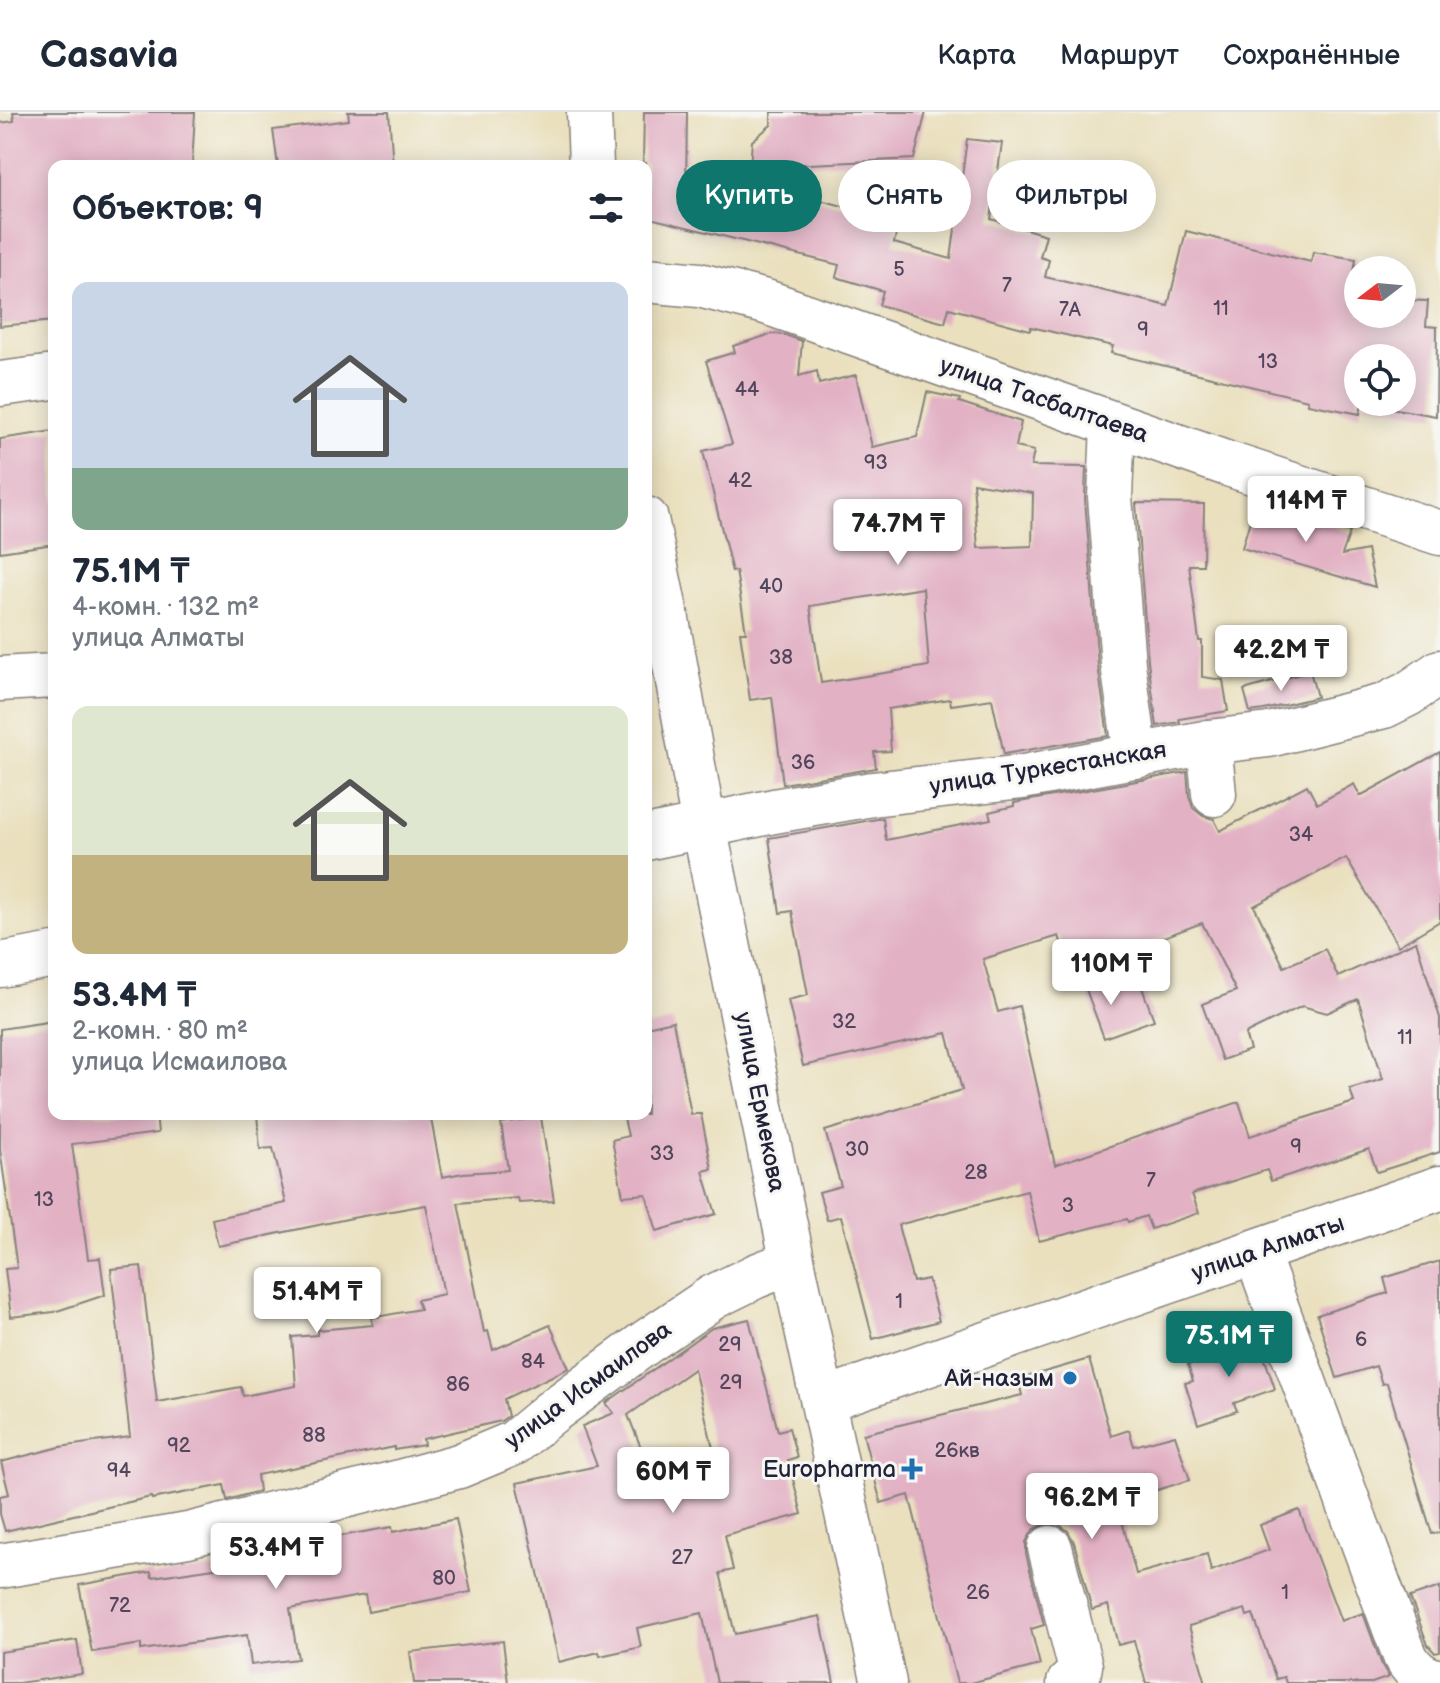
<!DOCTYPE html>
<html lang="ru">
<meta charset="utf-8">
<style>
body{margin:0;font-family:"Balsamiq Sans",sans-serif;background:#f6f6f7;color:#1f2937;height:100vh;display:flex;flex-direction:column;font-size:30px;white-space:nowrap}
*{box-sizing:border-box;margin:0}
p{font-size:26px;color:#747a83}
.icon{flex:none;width:44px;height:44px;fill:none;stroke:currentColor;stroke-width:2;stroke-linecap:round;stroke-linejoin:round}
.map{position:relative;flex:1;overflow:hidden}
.panel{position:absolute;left:48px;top:48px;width:604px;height:960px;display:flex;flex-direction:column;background:#fff;border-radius:16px;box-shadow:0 4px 20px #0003}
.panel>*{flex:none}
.banner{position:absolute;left:676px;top:48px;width:644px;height:72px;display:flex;gap:16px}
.needle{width:52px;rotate:254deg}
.fabs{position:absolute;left:1344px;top:144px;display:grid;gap:16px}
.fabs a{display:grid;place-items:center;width:72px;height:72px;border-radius:50%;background:#fff;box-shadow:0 4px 20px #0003;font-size:40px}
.price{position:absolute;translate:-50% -68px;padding:0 18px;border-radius:8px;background:#fff;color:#222;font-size:26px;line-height:52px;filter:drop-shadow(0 2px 4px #0008)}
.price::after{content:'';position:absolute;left:50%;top:48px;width:24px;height:18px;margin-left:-12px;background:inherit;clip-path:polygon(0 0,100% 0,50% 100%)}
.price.active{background:#0f766e;color:#fff}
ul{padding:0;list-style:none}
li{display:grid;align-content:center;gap:16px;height:424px;padding:0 24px}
li span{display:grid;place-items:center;height:248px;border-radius:16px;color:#555}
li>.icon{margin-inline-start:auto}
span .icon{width:144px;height:144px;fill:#fffc;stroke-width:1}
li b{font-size:34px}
h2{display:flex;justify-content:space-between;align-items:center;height:96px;padding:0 24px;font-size:34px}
.chip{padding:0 28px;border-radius:36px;background:#fff;box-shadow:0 4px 20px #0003;font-size:28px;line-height:72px}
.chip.active{background:#0f766e;color:#fff}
header{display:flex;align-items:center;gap:48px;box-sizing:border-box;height:112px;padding:0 40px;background:#fff;border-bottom:2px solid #e0e1e3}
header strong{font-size:38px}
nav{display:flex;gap:44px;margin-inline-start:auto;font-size:28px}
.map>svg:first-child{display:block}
.building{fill:#e2b1c4;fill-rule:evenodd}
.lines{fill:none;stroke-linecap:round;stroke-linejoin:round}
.minor-casing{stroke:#86817c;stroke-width:47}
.minor{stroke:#fff;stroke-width:44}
.poi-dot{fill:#1f6fb2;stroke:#f6f6f2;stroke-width:3}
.labels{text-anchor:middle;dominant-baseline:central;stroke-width:6;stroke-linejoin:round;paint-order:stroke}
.number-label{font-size:20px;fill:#52465d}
.street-label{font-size:24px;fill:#22223b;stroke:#f6f6f2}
.poi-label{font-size:24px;fill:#22223b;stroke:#f6f6f2;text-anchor:end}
</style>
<header>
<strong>Casavia</strong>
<nav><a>Карта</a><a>Маршрут</a><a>Сохранённые</a></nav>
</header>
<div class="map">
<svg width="1440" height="1571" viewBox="0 0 1440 1571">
<rect width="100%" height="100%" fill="#f6f6f2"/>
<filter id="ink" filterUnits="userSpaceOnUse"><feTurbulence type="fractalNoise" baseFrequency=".0125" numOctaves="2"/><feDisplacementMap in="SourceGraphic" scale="16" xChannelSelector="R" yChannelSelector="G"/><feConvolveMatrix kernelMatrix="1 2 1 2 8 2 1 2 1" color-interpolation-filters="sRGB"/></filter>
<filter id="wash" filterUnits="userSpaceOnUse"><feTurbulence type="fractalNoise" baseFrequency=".006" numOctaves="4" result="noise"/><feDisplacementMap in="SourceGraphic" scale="32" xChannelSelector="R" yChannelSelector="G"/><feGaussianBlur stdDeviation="1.8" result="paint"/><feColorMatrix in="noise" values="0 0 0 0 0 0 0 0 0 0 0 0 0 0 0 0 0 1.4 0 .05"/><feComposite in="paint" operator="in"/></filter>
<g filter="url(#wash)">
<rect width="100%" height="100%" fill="#eae0be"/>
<g id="blocks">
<!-- building -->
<g class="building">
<path d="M13,0H195L192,54H54V209L0,214V11L14,9Z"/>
<path d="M348,0H389L393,54H278L273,18L349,8Z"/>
<path d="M644,0H687L686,75L748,90L749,69L899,109L894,131L951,147L967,27L1002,31L991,107L1046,123L1040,145L1049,148L1045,165L1168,194L1186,119L1311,150L1313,140L1356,147L1350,187L1358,188V202H1402V188L1428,189L1426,214L1437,215L1436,304L1362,291L1360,302L1308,292V288L1111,241L1113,234L1031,215L1030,218L949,196L945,211L879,193L883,179L836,165L839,153L646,105V51H643ZM1358,246H1402V290H1358Z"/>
<path d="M771,0H926L914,47L750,55L752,29L771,13Z"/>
<path d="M772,222L785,223L802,229L799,264L817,259L819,272L856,263L872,335L917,325L927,280L960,287L959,290L1021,310L1016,335L1034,339L1031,354L1086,355L1085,387L1098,554L1108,624L1004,642L992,587L951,593L950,587L888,597L891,639L874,640L876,656L783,672L772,585L750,588L740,520H746L736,459L732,460L703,339L732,332L706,249L735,240L733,234ZM973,371L1033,381L1032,434L978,436ZM923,476L929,554L821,571L810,494Z"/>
<path d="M54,319V432L0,440V327Z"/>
<path d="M1136,391L1204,392L1203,453H1189L1199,529H1202V565L1223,568L1228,599L1179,607L1180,610L1157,614L1148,549Z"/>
<path d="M1255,391L1350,420L1342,443L1367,438L1375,475L1242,436Z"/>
<path d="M1310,559L1317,585L1264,598L1250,600L1244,578Z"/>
<path d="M1440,640V809L1398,834L1346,746L1254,794L1284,855L1325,837L1338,865L1416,829L1440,906V1040L1377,1060L1369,1037L1271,1069L1267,1058L1192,1082L1199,1101L1151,1117L1146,1104L1128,1110L1127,1107L1039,1129L1027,1079L898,1113L913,1170L928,1167L939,1209L873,1227L841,1104L827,1108L819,1080L841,1074L825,1019L962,978L947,921L803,954L788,888L808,883L792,799L780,801L769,726L883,706L886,728L991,707L989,700L1014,694V691L1187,660L1189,684L1193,696L1203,704L1214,707L1220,719L1307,673L1317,692L1354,672L1360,684ZM1202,811L1236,879L1202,892L1222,948L1250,938L1245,922L1302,894L1327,901L1358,887L1383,967L1350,977L1354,990L1250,1024L1239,990L1055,1053L1019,894L998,900L983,847L1059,824L1071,859L1078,856L1104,926L1154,908L1128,838Z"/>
<path d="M54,909V1002H156L158,1021L72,1032L88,1147L100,1146L105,1183L54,1200L11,1205L5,1157L17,1156L0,1037V917Z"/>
<path d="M673,909L691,1002H701L712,1057L703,1059L716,1102L657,1119L646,1082L623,1084L612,1028L628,1024L623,1002H646V915Z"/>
<path d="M257,1002H430L442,1065L463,1061L508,1058L501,1011L541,1005L554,1089L519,1091L518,1086L458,1091L484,1220L488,1219L493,1238L550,1213L569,1256L504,1287L508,1304L501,1309L423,1327L424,1333L394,1338V1335L257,1363L259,1379L227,1388L224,1373L152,1387L151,1385L5,1419L0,1402V1384L9,1382L1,1350L60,1335L130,1325L111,1157L141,1154L157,1290L241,1275L243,1284L296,1274L292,1225L317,1223V1218L373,1213L371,1206L420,1197L417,1188L444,1182L426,1093L352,1106L218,1134L212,1107L286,1091L273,1036L260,1037Z"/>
<path d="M1440,1149V1421L1432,1422L1387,1271L1382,1272L1376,1254L1337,1266L1317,1203L1388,1181L1384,1166Z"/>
<path d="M749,1207L778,1319L789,1316L797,1345L788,1348L802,1402L725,1423L733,1458L720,1461L735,1522L820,1504L834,1571H717L702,1501L637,1516L641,1535L600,1544L599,1540L559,1550L517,1371L597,1354L582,1314L614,1301L606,1291L712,1216ZM694,1257L713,1336L648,1353L628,1303Z"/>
<path d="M1256,1221L1275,1277L1234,1291L1237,1299L1198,1312L1185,1271L1193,1269L1188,1253L1223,1242L1220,1233Z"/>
<path d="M1089,1247L1111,1324L1129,1318L1134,1334L1175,1323L1190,1368L1117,1390L1136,1462L1207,1442L1211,1459L1269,1438L1260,1413L1299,1398L1341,1509L1363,1501L1382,1553L1389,1565L1372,1571H1286L1284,1565L1276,1567L1253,1502L1247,1504L1245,1497L1189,1514L1206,1571H1146L1134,1529L1118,1533L1108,1493L1092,1498L1074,1430L1068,1419L1058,1412H1045L1033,1418L1026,1430V1442L1044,1513L1031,1517L1040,1553L970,1571H957L909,1383L881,1391L863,1322L1022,1283L1020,1275L1029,1273L1027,1265Z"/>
<path d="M456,1407L471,1480L368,1500L365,1483L290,1497L298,1547L251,1553L247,1523L141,1538V1532L92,1540L79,1473L151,1460L152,1465L256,1450L254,1441L341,1424L392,1415L393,1420Z"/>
<path d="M1440,1475V1540L1435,1541L1428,1533L1410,1485Z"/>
<path d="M77,1528L82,1562L18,1571H0V1540Z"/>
<path d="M503,1529L508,1571H414L410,1540Z"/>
</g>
</g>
</g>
<g filter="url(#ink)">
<use href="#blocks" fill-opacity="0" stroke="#86817c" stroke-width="2"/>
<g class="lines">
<defs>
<g id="minor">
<path d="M589,0L591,54"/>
<path d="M646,168L699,173L766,190L1228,352L1440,421"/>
<path d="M0,272L54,265"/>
<path d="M1113,312L1110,385L1123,552L1136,644"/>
<path d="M646,407L667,508L704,714L795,1162L884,1571"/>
<path d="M0,567L54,564"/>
<path d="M1209,630L1214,682"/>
<path d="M646,726L774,699L872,682L1023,665L1209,630L1269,623L1384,594L1408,582L1440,560"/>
<path d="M0,853L54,843"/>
<path d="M1256,1140L1405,1544C1413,1559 1423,1566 1440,1570"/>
<path d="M824,1288L1440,1076"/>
<path d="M1050,1436L1080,1554L1078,1564L1069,1571"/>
<path d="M0,1454L188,1423L392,1372L459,1354L514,1331L550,1301L645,1231L713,1185L756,1164L792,1150"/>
</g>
</defs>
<!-- minor casing -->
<use href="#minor" class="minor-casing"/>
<!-- minor -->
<use href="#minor" class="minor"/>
</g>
</g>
<!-- markers -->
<g class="poi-dot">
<circle cx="1070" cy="1266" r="8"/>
<path d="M908 1345h8v8h8v8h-8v8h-8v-8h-8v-8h8z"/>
</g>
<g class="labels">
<!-- number labels -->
<g class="number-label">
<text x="899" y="158">5</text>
<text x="1007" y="174">7</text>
<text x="1221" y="197">11</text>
<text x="1070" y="198">7А</text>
<text x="1143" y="218">9</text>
<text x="1268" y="250">13</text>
<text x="747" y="278">44</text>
<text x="876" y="351">93</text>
<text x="740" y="369">42</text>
<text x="771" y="475">40</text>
<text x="781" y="546">38</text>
<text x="803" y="651">36</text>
<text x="1301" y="723">34</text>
<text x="844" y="910">32</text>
<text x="1405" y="926">11</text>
<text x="1296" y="1035">9</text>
<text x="857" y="1038">30</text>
<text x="662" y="1042">33</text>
<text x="976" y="1061">28</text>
<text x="1151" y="1069">7</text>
<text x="44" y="1088">13</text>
<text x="1068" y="1094">3</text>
<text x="899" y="1190">1</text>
<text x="1361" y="1228">6</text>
<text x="730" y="1233">29</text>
<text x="533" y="1250">84</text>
<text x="731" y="1271">29</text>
<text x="458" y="1273">86</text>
<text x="314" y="1324">88</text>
<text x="179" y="1334">92</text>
<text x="957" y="1339">26кв</text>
<text x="119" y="1359">94</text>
<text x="682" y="1446">27</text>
<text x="444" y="1467">80</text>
<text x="978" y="1481">26</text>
<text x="1285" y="1481">1</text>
<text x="120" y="1494">72</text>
</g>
<!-- street labels -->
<g class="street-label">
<text transform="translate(1044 288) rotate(19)">улица Тасбалтаева</text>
<text transform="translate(1048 656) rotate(-9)">улица Туркестанская</text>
<text transform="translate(760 990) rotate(79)">улица Ермекова</text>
<text transform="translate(1268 1136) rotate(-19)">улица Алматы</text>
<text transform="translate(588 1273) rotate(-36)">улица Исмаилова</text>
</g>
<!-- poi labels -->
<g class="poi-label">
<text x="1054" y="1266">Ай-назым</text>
<text x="896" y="1357">Europharma</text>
</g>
</g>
</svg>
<div class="fabs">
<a><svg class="needle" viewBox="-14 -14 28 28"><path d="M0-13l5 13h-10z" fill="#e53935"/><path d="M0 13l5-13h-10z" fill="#747a83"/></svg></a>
<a><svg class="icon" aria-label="locate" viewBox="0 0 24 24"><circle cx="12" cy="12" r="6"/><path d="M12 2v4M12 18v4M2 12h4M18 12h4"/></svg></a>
</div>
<b class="price" style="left:1306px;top:432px">114M ₸</b>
<b class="price" style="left:898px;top:455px">74.7M ₸</b>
<b class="price" style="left:1281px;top:581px">42.2M ₸</b>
<b class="price" style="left:1111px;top:895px">110M ₸</b>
<b class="price" style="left:317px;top:1223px">51.4M ₸</b>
<b class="price active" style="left:1229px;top:1267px">75.1M ₸</b>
<b class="price" style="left:673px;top:1403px">60M ₸</b>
<b class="price" style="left:1092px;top:1429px">96.2M ₸</b>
<b class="price" style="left:276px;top:1479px">53.4M ₸</b>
<div class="banner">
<a class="chip active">Купить</a>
<a class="chip">Снять</a>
<a class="chip">Фильтры</a>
</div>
<section class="panel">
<h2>Объектов: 9<svg class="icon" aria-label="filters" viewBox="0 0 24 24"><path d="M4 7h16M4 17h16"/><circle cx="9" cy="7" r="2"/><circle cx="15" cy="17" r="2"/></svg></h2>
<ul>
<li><span style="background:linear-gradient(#c9d6e8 75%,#7fa58c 0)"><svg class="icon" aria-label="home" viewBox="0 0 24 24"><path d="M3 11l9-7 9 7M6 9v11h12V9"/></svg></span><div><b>75.1M ₸</b><p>4-комн. · 132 m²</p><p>улица Алматы</p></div></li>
<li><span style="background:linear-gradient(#dfe7d0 60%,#c2b280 0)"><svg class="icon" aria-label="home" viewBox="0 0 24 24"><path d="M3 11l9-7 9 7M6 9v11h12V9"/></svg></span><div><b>53.4M ₸</b><p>2-комн. · 80 m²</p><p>улица Исмаилова</p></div></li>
</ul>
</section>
</div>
